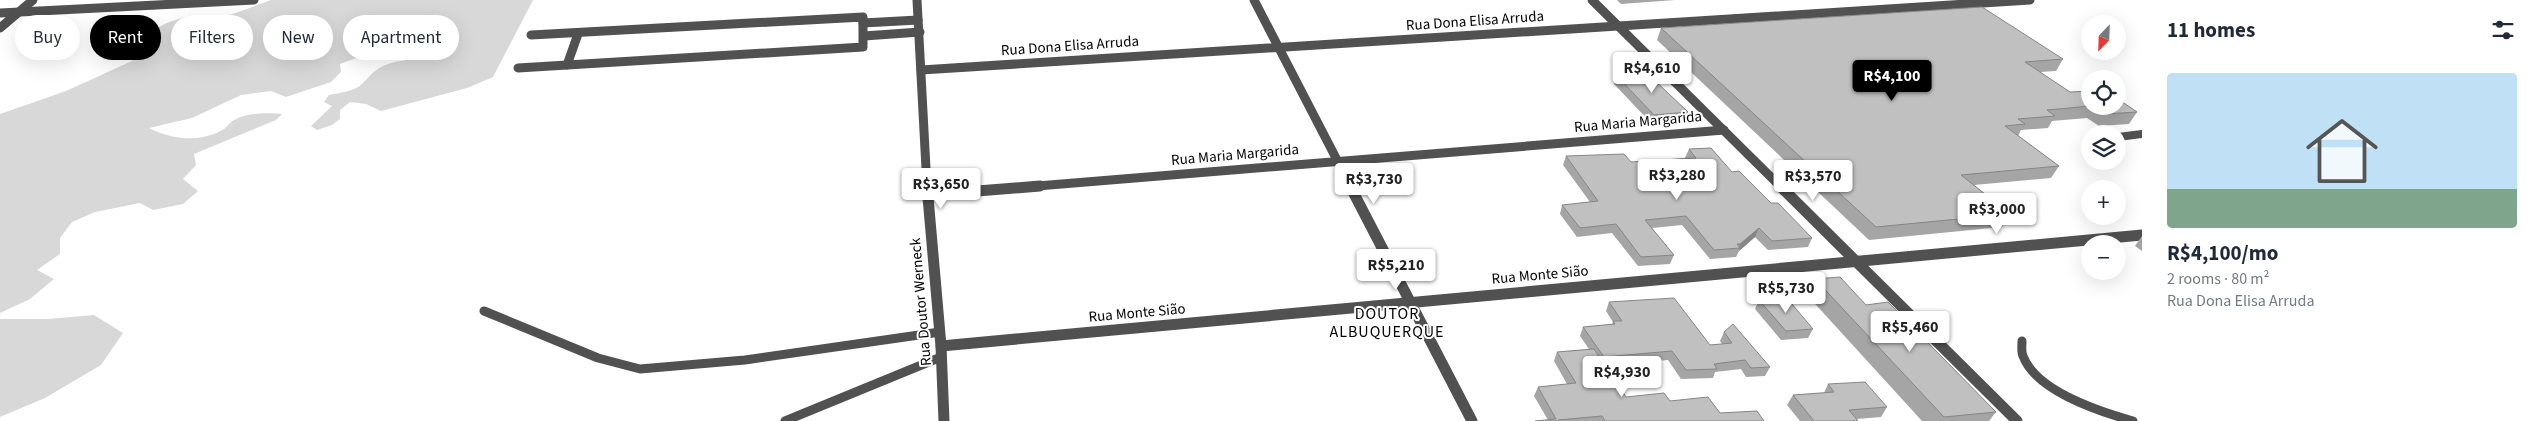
<!DOCTYPE html>
<meta charset="utf-8">
<style>
body{margin:0;font-family:"Source Sans 3",sans-serif;background:#f6f6f7;color:#1f2937;height:100vh;display:flex;flex-direction:column;font-size:19px;white-space:nowrap}
*{box-sizing:border-box;margin:0}
p{font-size:16px;color:#747a83}
.icon{flex:none;width:28px;height:28px;fill:none;stroke:currentColor;stroke-width:2;stroke-linecap:round;stroke-linejoin:round}
.map{position:relative;flex:1;overflow:hidden}
.sheet{display:flex;flex-direction:column;background:#fff;width:400px}
.sheet>*{flex:none}
.banner{position:absolute;left:15px;top:15px;width:475px;height:45px;display:flex;gap:10px}
.needle{width:32px;rotate:203deg}
.tools{position:absolute;left:2081px;top:15px;display:grid;gap:10px}
.tools a{display:grid;place-items:center;width:45px;height:45px;border-radius:50%;background:#fff;box-shadow:0 5px 20px #0002;font-size:25px}
.price{position:absolute;translate:-50% -42px;padding:0 11px;border-radius:5px;background:#fff;color:#222;font-size:16px;line-height:32px;filter:drop-shadow(0 1px 2px #0008)}
.price::after{content:'';position:absolute;left:50%;top:30px;width:15px;height:11px;margin-left:-8px;background:inherit;clip-path:polygon(0 0,100% 0,50% 100%)}
.price.active{background:#000;color:#fff}
ul{padding:0;list-style:none}
li{display:grid;align-content:center;gap:10px;height:265px;padding:0 25px}
li+li{border-top:1px solid #e0e1e3}
li span{display:grid;place-items:center;height:155px;border-radius:5px;color:#555}
li>.icon{margin-inline-start:auto}
span .icon{width:90px;height:90px;fill:#fffc;stroke-width:1}
li b{font-size:21px}
h2{display:flex;justify-content:space-between;align-items:center;height:60px;padding:0 25px;font-size:21px}
.tag{padding:0 18px;border-radius:22px;background:#fff;box-shadow:0 5px 20px #0002;font-size:18px;line-height:45px}
.tag.active{background:#000;color:#fff}
main{display:flex;flex:1;min-height:0}
.map>svg:first-child{display:block}
.green{fill:#d8d8d8}
.lines{fill:none;stroke-linecap:round;stroke-linejoin:round}
.lane-far1{stroke:#515151;stroke-width:8}
.lane{stroke:#515151;stroke-width:9}
.street-far1{stroke:#515151;stroke-width:9}
.street{stroke:#515151;stroke-width:11}
.wall{fill:#a5a5a5}
.shaded-wall{fill:#868686}
.building{fill:#c0c0c0;stroke:#868686}
.labels{text-anchor:middle;dominant-baseline:central;stroke-width:4;stroke-linejoin:round;paint-order:stroke}
.street-label{font-size:15px;fill:#000;stroke:#fff}
.neighbourhood-label{font-size:16px;letter-spacing:1px;fill:#000;stroke:#fff}
</style>
<main>
<div class="map">
<svg width="2142" height="421" viewBox="0 0 2142 421">
<rect width="100%" height="100%" fill="#fff"/>
<!-- green -->
<g class="green">
<path d="M271,0H533L493,77L467,88L381,111L366,104L350,102L340,110V119L332,125L317,130L311,126L332,106L324,102L329,95C338,93 349,92 356,88C364,85 370,72 383,66C406,56 431,62 452,52C412,46 378,48 340,64L341,72L331,82L286,97L271,91L241,95L192,118L149,128C172,140 201,143 224,129C228,126 231,121 236,119C249,112 269,113 282,114L276,120L194,154L196,165L183,179L198,191L183,204L153,210L140,203L95,212L72,222L60,238V254L37,270L54,279L30,299L0,313V114L66,91L145,55C150,24 164,24 191,15C216,25 246,8 271,0Z"/>
<path d="M94,315L123,333L101,365L45,398L0,417V319H48Z"/>
</g>
<g class="lines">
<!-- lane-far1 -->
<path class="lane-far1" d="M2118,137L2142,134"/>
<!-- lane -->
<g class="lane">
<path d="M484,311L598,358L640,369L745,360L940,332"/>
<path d="M2022,341C2022,346 2021,352 2023,356C2036,391 2101,412 2133,421"/>
<path d="M785,421L941,357"/>
</g>
<!-- street-far1 -->
<g class="street-far1">
<path d="M917,0L927,187"/>
<path d="M1254,0L1351,187"/>
<path d="M1592,0L1781,187"/>
<path d="M0,13L254,0"/>
<path d="M863,23L918,20"/>
<path d="M0,28L33,0"/>
<path d="M864,36L920,32"/>
<path d="M567,65L578,34"/>
<path d="M518,68L863,47V17L531,35"/>
<path d="M921,70L2030,0"/>
<path d="M1025,187L1724,130"/>
</g>
<!-- street -->
<g class="street">
<path d="M927,186L941,346L944,421"/>
<path d="M1350,186L1472,421"/>
<path d="M1780,186L2017,421"/>
<path d="M927,195L1040,186"/>
<path d="M941,346L2142,235"/>
</g>
</g>
<!-- wall -->
<g class="wall">
<path d="M1617,0H1675L1621,4Z"/>
<path d="M1661,28L2063,59L2056,71L2040,72L2070,92L2137,112L2129,124L2099,126L2087,118L2052,121L2048,128L2021,130L2018,136L2059,166L2051,178L1974,185L2010,214L2002,227L1869,240L1657,40Z"/>
<path d="M1618,74L1642,76L1688,112L1685,120L1651,123L1614,84Z"/>
<path d="M1689,149L1732,172L1771,203L1812,238L1808,247L1768,250L1755,237L1739,251L1736,257L1710,259L1682,225L1652,228L1674,255L1670,264L1638,266L1612,233L1577,237L1560,214L1562,205L1590,202L1563,165L1566,156L1631,162L1686,158H1685Z"/>
<path d="M2142,236V251L2135,246Z"/>
<path d="M1815,279L1866,305L1996,412L1989,421H1922L1807,295Z"/>
<path d="M1759,300L1813,329L1808,338L1781,340L1755,309Z"/>
<path d="M1609,302L1710,345L1722,344L1720,341L1724,332L1770,367L1765,376L1746,377L1741,369L1715,372L1713,378L1681,379L1668,360L1605,366L1626,397L1670,401L1720,413L1764,421H1535L1548,420L1534,396L1538,387L1567,384L1554,361L1557,352L1589,349L1580,336L1583,327L1612,324L1613,322L1606,311Z"/>
<path d="M1828,384L1887,407L1881,417L1857,419L1858,421H1800L1787,405L1793,395L1824,393Z"/>
</g>
<!-- shaded-wall -->
<path class="shaded-wall" d="M1759,228L1755,237L1739,251L1740,248H1738L1740,244Z"/>
<!-- building -->
<g class="building">
<path d="M1982,7L2063,59L2025,62L2070,92L2090,91L2091,106L2047,110L2055,116L2018,119L2025,124L2005,126L2059,166L1961,175L2010,214L1876,227L1661,28Z"/>
<path d="M1639,73L1642,76L1649,75L1688,112L1654,115L1617,76H1620L1618,74Z"/>
<path d="M2118,99L2137,112L2107,114L2095,106H2118Z"/>
<path d="M1711,148L1732,172L1739,171L1771,203H1778L1812,238L1772,241L1759,228L1740,244H1737L1740,248L1714,250L1686,216L1645,220L1674,255L1641,257L1616,224L1580,228L1562,205L1598,201L1566,156L1624,154L1631,162L1696,158L1689,149Z"/>
<path d="M1840,277L1866,305L1888,302L1996,412L1944,417L1815,279Z"/>
<path d="M1786,297L1813,329L1786,331L1759,300Z"/>
<path d="M1674,298L1710,345L1732,343L1724,332L1733,324L1770,367L1751,368L1745,360L1714,364L1717,369L1686,370L1672,351L1604,357L1583,327L1615,324L1613,321H1622L1609,302Z"/>
<path d="M1594,349L1626,397L1664,393L1670,401L1708,397L1720,413L1757,411L1764,421H1605L1602,416L1558,420L1559,421H1535L1556,419L1538,387L1576,383L1557,352Z"/>
<path d="M1865,382L1887,407L1849,410L1858,421H1814L1793,395L1834,392L1828,384Z"/>
</g>
<g class="labels">
<!-- street labels -->
<g class="street-label">
<text transform="translate(1475 21) rotate(-4)">Rua Dona Elisa Arruda</text>
<text transform="translate(1070 46) rotate(-4)">Rua Dona Elisa Arruda</text>
<text transform="translate(1638 122) rotate(-5)">Rua Maria Margarida</text>
<text transform="translate(1235 155) rotate(-5)">Rua Maria Margarida</text>
<text transform="translate(1540 275) rotate(-5)">Rua Monte Sião</text>
<text transform="translate(921 302) rotate(-95)">Rua Doutor Werneck</text>
<text transform="translate(1137 313) rotate(-5)">Rua Monte Sião</text>
</g>
<!-- neighbourhood labels -->
<g class="neighbourhood-label">
<text x="1387" y="314">DOUTOR<tspan x="1387" dy="18">ALBUQUERQUE</tspan></text>
</g>
</g>
</svg>
<div class="tools">
<a><svg class="needle" viewBox="-14 -14 28 28"><path d="M0-13l5 13h-10z" fill="#e53935"/><path d="M0 13l5-13h-10z" fill="#747a83"/></svg></a>
<a><svg class="icon" aria-label="locate" viewBox="0 0 24 24"><circle cx="12" cy="12" r="6"/><path d="M12 2v4M12 18v4M2 12h4M18 12h4"/></svg></a>
<a><svg class="icon" aria-label="layers" viewBox="0 0 24 24"><path d="M12 4l9 5-9 5-9-5zM3 14l9 5 9-5"/></svg></a>
<a>+</a>
<a>−</a>
</div>
<b class="price" style="left:1652px;top:94px">R$4,610</b>
<b class="price active" style="left:1892px;top:102px">R$4,100</b>
<b class="price" style="left:1677px;top:201px">R$3,280</b>
<b class="price" style="left:1813px;top:202px">R$3,570</b>
<b class="price" style="left:1374px;top:205px">R$3,730</b>
<b class="price" style="left:941px;top:210px">R$3,650</b>
<b class="price" style="left:1997px;top:235px">R$3,000</b>
<b class="price" style="left:1396px;top:291px">R$5,210</b>
<b class="price" style="left:1786px;top:314px">R$5,730</b>
<b class="price" style="left:1910px;top:353px">R$5,460</b>
<b class="price" style="left:1622px;top:398px">R$4,930</b>
<div class="banner">
<a class="tag">Buy</a>
<a class="tag active">Rent</a>
<a class="tag">Filters</a>
<a class="tag">New</a>
<a class="tag">Apartment</a>
</div>
</div>
<section class="sheet">
<h2>11 homes<svg class="icon" aria-label="filters" viewBox="0 0 24 24"><path d="M4 7h16M4 17h16"/><circle cx="9" cy="7" r="2"/><circle cx="15" cy="17" r="2"/></svg></h2>
<ul>
<li><span style="background:linear-gradient(#bfe0f5 75%,#7fa58c 0)"><svg class="icon" aria-label="home" viewBox="0 0 24 24"><path d="M3 11l9-7 9 7M6 9v11h12V9"/></svg></span><div><b>R$4,100/mo</b><p>2 rooms · 80 m²</p><p>Rua Dona Elisa Arruda</p></div></li>
</ul>
</section>
</main>
